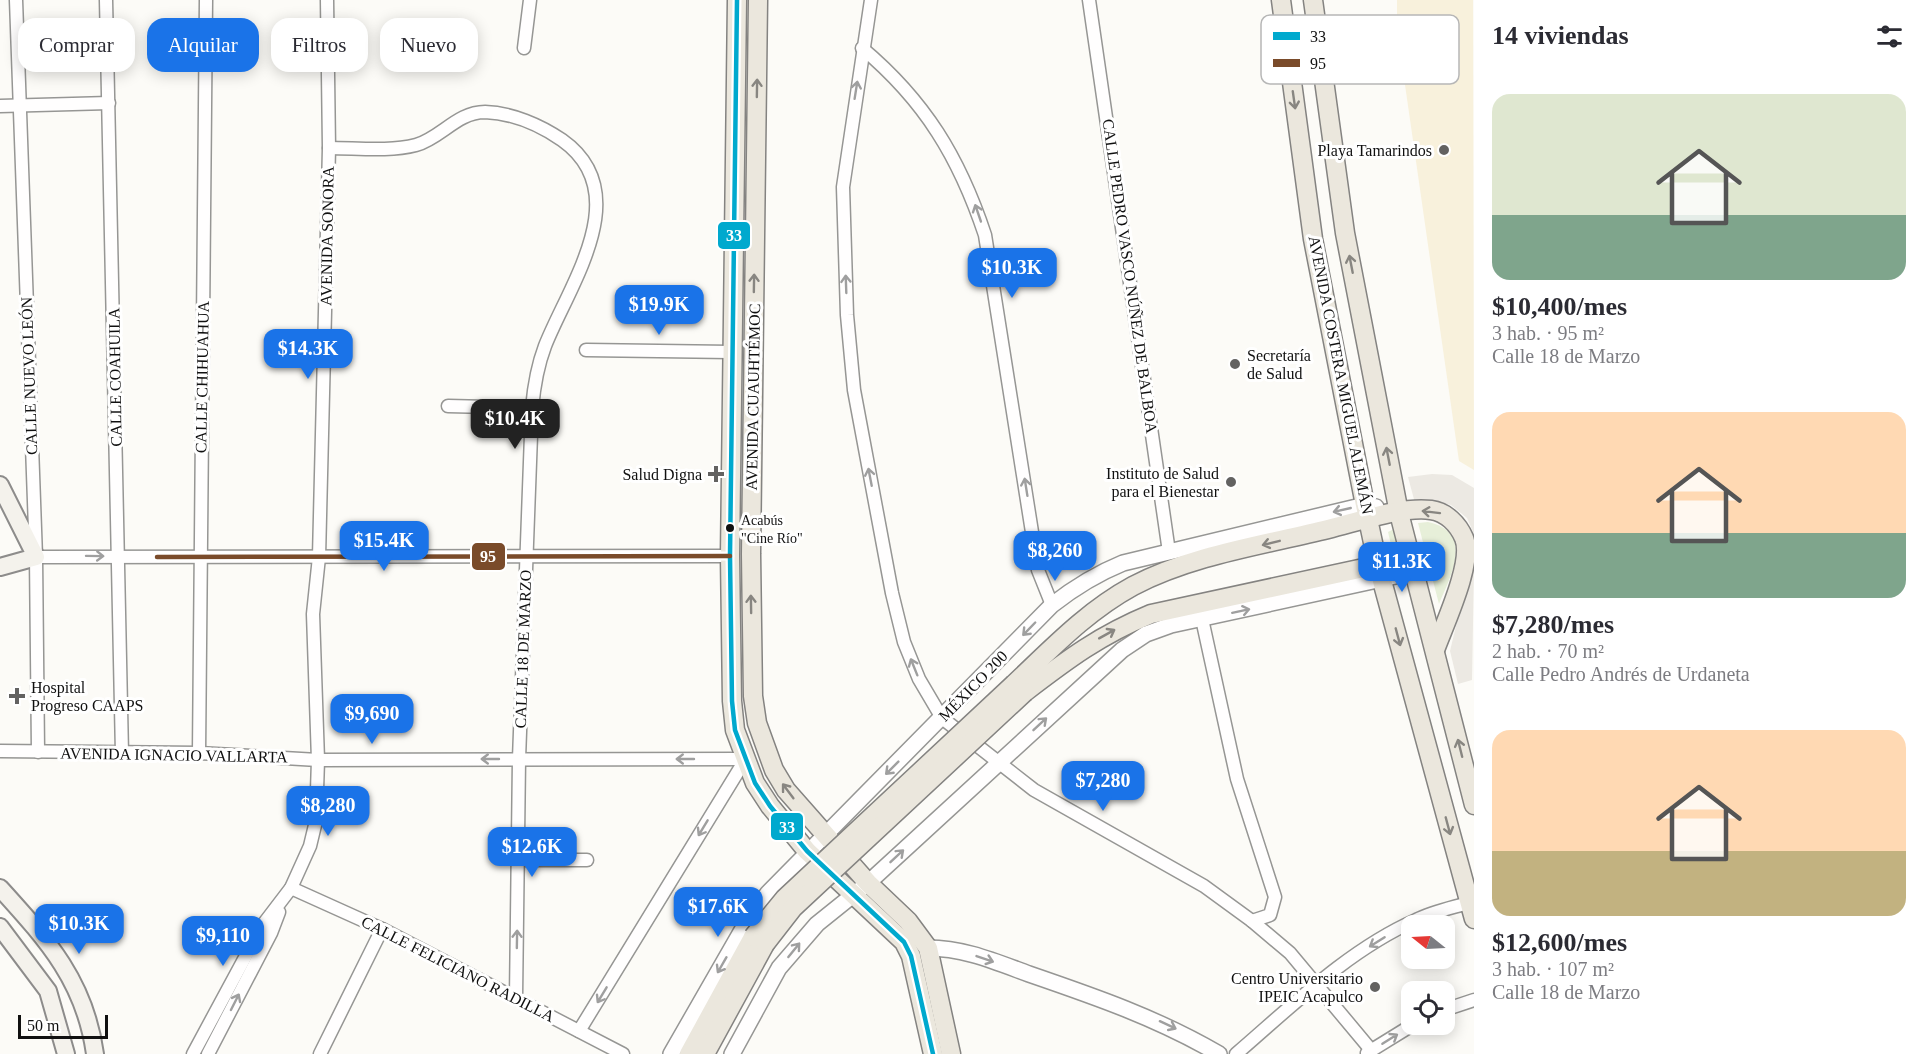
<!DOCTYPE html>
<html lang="es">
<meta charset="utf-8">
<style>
body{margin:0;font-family:"Times New Roman",serif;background:#f2f2f3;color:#2b2b33;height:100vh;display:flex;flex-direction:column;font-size:22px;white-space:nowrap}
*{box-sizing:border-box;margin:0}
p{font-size:20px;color:#7c7c81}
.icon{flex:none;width:33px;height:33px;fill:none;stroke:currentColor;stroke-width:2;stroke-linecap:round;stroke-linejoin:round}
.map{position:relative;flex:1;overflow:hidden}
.sheet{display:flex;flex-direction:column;background:#fff;width:450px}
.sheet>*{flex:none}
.banner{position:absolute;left:18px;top:18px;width:570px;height:54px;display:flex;gap:12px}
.needle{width:39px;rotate:288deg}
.controls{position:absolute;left:1401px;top:915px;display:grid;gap:12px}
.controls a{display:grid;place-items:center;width:54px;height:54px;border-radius:12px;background:#fff;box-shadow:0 3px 15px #0003;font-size:30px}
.scale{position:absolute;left:18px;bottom:15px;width:90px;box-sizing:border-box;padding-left:6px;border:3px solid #101010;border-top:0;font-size:16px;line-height:21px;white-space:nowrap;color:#101010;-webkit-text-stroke:4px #fff;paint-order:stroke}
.price{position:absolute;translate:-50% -51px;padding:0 14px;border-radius:12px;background:#1a73e8;color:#fff;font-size:20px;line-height:39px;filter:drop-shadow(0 2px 3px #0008)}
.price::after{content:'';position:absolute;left:50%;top:36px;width:18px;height:14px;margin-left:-9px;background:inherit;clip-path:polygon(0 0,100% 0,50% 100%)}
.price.current{background:#222;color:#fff}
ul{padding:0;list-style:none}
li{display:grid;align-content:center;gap:12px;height:318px;padding:0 18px}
li span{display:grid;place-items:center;height:186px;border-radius:18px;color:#555}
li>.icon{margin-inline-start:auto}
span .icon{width:108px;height:108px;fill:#fffc;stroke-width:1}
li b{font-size:26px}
h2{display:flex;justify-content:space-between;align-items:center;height:72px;padding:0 18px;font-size:26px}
.tag{padding:0 21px;border-radius:18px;background:#fff;box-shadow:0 3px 15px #0003;font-size:21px;line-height:54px}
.tag.current{background:#1a73e8;color:#fff}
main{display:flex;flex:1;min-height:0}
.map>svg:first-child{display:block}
.green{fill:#e7efd9}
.sand{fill:#f8f1dc}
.plaza{fill:#ece9e3}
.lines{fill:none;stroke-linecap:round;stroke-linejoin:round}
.minor-casing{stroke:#969694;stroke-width:15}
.tertiary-casing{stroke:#969694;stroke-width:18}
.secondary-casing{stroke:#8d8c8b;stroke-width:20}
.primary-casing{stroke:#848381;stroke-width:21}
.minor{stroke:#fffefe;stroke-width:12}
.tertiary{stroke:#fffefe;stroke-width:15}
.secondary{stroke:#f4f2ec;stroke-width:16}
.primary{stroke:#ebe7dd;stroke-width:18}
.primary-bridge-casing{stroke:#848381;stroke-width:21;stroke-linecap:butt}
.primary-bridge{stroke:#ebe7dd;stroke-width:18}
.bus-1-casing{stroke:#fff;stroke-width:9}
.bus-2-casing{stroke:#fff;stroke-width:9}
.bus-1{stroke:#00a9ce;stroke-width:4.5}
.bus-2{stroke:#7a4b2a;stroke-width:4.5}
.oneway{stroke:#888681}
.oneway2{stroke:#9f9f9f}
.poi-dot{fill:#636261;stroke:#fff;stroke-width:2}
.bus-dot{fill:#101010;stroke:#fff;stroke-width:2}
.labels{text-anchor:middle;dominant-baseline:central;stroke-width:6;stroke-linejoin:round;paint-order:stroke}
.bus-label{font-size:14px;fill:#101010;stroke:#fff;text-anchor:start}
.poi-label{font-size:16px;fill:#101010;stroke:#fff;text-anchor:end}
.street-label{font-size:16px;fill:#101010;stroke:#fff}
.key{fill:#fff;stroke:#b7b7b7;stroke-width:1.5}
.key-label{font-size:16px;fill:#101010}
.line-badge{stroke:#fff;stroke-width:2}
.badge-label{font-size:16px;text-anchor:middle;font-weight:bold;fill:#fff}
</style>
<main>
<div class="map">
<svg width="1474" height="1054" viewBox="0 0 1474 1054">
<rect width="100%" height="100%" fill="#fcfbf7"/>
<!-- green -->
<g class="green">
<path d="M1428,522C1474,532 1452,574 1439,604L1418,523Z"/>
<path d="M1394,529L1401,552L1393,553L1388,532Z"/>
</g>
<!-- sand -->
<path class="sand" d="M1397,0H1473L1474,470L1459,461L1397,29Z"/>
<!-- plaza -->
<g class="plaza">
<path d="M1432,474L1452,475L1474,488V534L1467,518L1451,505L1431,500L1415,503L1408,477Z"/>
<path d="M1474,568L1472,680L1458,684L1450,651L1461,605Z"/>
</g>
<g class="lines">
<defs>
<g id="minor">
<path d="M16,0L36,557L38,752"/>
<path d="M106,0L122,754"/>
<path d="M871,0L843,187L847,315L854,390L892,593L904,642L919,679L942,718L1034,790L1204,886L1252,921L1290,953L1371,1050"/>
<path d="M1089,0L1169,552"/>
<path d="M524,48L530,0"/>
<path d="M862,48C925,101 959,157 985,235L1038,570L1052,605"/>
<path d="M0,106L109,103"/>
<path d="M329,148C357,148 389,152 416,145C441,138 457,112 485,112C512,113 540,125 562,140C637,193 569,285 545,346C537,367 534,386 532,408L519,759L516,997"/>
<path d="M586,350L731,352"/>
<path d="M448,406L532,408"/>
<path d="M36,557L730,556"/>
<path d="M1202,619L1237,779L1275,897L1270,915L1252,921"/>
<path d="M0,751L199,753L318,760L744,759"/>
<path d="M199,753L206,0"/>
<path d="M518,860H587"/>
<path d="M291,888L382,929L623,1054"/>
<path d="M1444,1010L1474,1000"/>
<path d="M579,1031L745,760"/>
<path d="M1367,1053L1414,1024"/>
<path d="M193,1054L262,926L291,888L310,846L316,821L318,760L313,614L319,557L329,148L327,0"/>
<path d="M208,1054L271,933L279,912"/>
<path d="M320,1054L382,929"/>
<path d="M1236,1054C1292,1006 1348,950 1416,920C1432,912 1451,908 1468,903"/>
</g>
<g id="tertiary">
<path d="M928,948C964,948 996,962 1029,974C1096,997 1157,1018 1219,1054"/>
<path d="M671,1054L745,925L768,893L1052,605C1075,587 1096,574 1123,563L1365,505L1376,507"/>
<path d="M732,1054L779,968L817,924L868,883L1122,650L1146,634L1171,625L1414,572"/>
</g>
<g id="secondary">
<path d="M0,485L36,557L0,567"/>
<path d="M0,888C47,940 85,981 95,1054"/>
<path d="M0,927L48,991L66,1054"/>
</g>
<g id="primary">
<path d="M737,0L730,556L732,701L735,730L755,783L770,806L807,851L904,942L911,956L933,1054"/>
<path d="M758,0L751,554L753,696L757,723L774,770L786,790L868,883L908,921L928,948L951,1054"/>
<path d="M1281,0L1313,239L1365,505L1378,566L1474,919"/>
<path d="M1313,0L1345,233L1399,513L1474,805"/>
<path d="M1014,684C1052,648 1087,611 1133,586C1192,555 1263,545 1328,529C1357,522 1402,506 1431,510C1446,512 1458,524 1464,538C1474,562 1444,625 1435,650"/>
<path d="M1025,692C1068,659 1100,635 1151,614L1410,558"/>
<path d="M689,1054L753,937"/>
<path d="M705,1054L765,944"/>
</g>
</defs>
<!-- minor casing -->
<use href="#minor" class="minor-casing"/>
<!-- tertiary casing -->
<use href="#tertiary" class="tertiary-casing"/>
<!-- secondary casing -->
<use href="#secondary" class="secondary-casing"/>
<!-- primary casing -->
<use href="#primary" class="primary-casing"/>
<!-- minor -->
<use href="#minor" class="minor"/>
<!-- tertiary -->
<use href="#tertiary" class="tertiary"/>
<!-- secondary -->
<use href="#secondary" class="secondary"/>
<!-- primary -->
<use href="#primary" class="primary"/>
<defs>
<g id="primary-bridge">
<path d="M753,937L785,898L1014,684"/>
<path d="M765,944L793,908L1025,692"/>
</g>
</defs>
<!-- primary-bridge casing -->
<use href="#primary-bridge" class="primary-bridge-casing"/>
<!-- primary-bridge -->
<use href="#primary-bridge" class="primary-bridge"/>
<defs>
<path id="bus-1" d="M737,0L730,556L732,701L735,730L755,783L770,806L807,851L904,942L911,956L933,1054"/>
<path id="bus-2" d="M157,557L730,556"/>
</defs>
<!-- bus-1 casing -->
<use href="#bus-1" class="bus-1-casing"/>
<!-- bus-2 casing -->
<use href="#bus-2" class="bus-2-casing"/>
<!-- bus-1 -->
<use href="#bus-1" class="bus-1"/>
<!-- bus-2 -->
<use href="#bus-2" class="bus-2"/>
</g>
<!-- one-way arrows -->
<defs><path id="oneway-shaft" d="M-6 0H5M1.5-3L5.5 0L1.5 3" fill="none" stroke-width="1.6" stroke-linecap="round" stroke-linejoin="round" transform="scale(1.5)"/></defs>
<g class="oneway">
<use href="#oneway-shaft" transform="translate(757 88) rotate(-89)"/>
<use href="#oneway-shaft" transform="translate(1294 100) rotate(82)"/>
<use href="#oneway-shaft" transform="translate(1351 264) rotate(-101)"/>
<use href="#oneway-shaft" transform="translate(754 283) rotate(-89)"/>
<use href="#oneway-shaft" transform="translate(1388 456) rotate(-101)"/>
<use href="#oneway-shaft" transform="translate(1431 512) rotate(-173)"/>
<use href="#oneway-shaft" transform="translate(1271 543) rotate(166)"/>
<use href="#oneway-shaft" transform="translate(751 604) rotate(-91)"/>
<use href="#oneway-shaft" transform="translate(1107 634) rotate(-29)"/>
<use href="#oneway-shaft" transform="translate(1398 637) rotate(75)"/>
<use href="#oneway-shaft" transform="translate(1460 748) rotate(-104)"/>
<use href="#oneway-shaft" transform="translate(788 791) rotate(-127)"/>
<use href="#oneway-shaft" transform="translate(1448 826) rotate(75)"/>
</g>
<g class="oneway2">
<use href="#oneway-shaft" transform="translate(856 90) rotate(-81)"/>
<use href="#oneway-shaft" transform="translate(978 213) rotate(-109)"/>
<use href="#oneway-shaft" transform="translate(846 284) rotate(-92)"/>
<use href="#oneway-shaft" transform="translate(870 477) rotate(-101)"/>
<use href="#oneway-shaft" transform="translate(1026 487) rotate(-99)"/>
<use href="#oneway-shaft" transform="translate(1342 510) rotate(167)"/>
<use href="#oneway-shaft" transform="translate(95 556) rotate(1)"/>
<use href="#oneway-shaft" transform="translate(1241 611) rotate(-12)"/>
<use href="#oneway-shaft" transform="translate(1029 629) rotate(134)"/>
<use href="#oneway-shaft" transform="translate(914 667) rotate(-112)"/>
<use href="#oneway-shaft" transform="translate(1040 724) rotate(-43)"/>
<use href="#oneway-shaft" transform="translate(490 759) rotate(180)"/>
<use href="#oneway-shaft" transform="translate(685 759) rotate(180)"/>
<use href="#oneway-shaft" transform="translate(892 768) rotate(135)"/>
<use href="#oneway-shaft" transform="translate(703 828) rotate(121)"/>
<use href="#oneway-shaft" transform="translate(897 856) rotate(-43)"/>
<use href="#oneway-shaft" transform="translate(517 939) rotate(-89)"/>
<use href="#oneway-shaft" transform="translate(1377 942) rotate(148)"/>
<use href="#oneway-shaft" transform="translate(794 950) rotate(-51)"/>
<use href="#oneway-shaft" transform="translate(985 959) rotate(19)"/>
<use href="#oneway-shaft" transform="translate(722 965) rotate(120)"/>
<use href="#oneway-shaft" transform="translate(602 995) rotate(121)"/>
<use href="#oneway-shaft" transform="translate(235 1002) rotate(-63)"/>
<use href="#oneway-shaft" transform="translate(1168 1025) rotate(25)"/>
<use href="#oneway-shaft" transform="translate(1390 1039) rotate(-32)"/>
</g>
<!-- markers -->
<g class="poi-dot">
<circle cx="1444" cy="150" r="6"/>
<circle cx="1235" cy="364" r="6"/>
<path d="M713 465h6v6h6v6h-6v6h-6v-6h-6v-6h6z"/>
<circle cx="1231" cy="482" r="6"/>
<path d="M14 687h6v6h6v6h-6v6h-6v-6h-6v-6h6z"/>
<circle cx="1375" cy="987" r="6"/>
</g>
<circle class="bus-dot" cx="730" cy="528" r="5"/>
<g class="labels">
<!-- bus labels -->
<g class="bus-label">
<text x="741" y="520">Acabús<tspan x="741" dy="18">"Cine Río"</tspan></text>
</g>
<!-- poi labels -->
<g class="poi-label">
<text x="1432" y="150">Playa Tamarindos</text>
<text x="1247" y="355" text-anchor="start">Secretaría<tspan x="1247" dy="18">de Salud</tspan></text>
<text x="1219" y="473">Instituto de Salud<tspan x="1219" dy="18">para el Bienestar</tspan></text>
<text x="702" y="474">Salud Digna</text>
<text x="31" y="687" text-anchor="start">Hospital<tspan x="31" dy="18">Progreso CAAPS</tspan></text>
<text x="1363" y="978">Centro Universitario<tspan x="1363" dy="18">IPEIC Acapulco</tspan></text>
</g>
<!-- street labels -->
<g class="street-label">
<text transform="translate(327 236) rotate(-89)">AVENIDA SONORA</text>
<text transform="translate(1130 276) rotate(82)">CALLE PEDRO VASCO NÚÑEZ DE BALBOA</text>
<text transform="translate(1341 375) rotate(79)">AVENIDA COSTERA MIGUEL ALEMÁN</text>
<text transform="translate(29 376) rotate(-92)">CALLE NUEVO LEÓN</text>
<text transform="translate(115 377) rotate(-91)">CALLE COAHUILA</text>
<text transform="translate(202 377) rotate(-89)">CALLE CHIHUAHUA</text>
<text transform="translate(753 397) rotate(-89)">AVENIDA CUAUHTÉMOC</text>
<text transform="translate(523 649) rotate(-88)">CALLE 18 DE MARZO</text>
<text transform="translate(973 686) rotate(-46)">MÉXICO 200</text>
<text transform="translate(174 755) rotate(1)">AVENIDA IGNACIO VALLARTA</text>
<text transform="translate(458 969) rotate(27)">CALLE FELICIANO RADILLA</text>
</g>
</g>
<!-- legend -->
<rect x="1261" y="15" width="198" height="69" rx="9" class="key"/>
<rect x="1273" y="32" width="27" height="8" fill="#00a9ce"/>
<rect x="1273" y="59" width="27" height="8" fill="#7a4b2a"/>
<g class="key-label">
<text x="1310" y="42">33</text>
<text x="1310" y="69">95</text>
</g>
<g class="line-badge">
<rect x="717" y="221" width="34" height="29" rx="6" fill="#00a9ce"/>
<rect x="471" y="542" width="35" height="29" rx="6" fill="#7a4b2a"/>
<rect x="770" y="812" width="34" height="29" rx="6" fill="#00a9ce"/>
</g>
<g class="badge-label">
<text x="734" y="241">33</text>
<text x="488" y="562">95</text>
<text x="787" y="833">33</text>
</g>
</svg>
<div class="controls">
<a><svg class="needle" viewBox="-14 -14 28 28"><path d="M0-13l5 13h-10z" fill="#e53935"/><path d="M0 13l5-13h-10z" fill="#7c7c81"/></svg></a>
<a><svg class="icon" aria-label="locate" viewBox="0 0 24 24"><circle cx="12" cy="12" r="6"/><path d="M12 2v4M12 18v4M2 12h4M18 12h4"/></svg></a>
</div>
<div class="scale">50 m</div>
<b class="price" style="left:1012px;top:299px">$10.3K</b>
<b class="price" style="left:659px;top:336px">$19.9K</b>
<b class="price" style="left:308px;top:380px">$14.3K</b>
<b class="price current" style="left:515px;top:450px">$10.4K</b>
<b class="price" style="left:384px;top:572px">$15.4K</b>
<b class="price" style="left:1055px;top:582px">$8,260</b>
<b class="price" style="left:1402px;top:593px">$11.3K</b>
<b class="price" style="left:372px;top:745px">$9,690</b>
<b class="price" style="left:1103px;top:812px">$7,280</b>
<b class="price" style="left:328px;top:837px">$8,280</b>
<b class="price" style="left:532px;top:878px">$12.6K</b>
<b class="price" style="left:718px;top:938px">$17.6K</b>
<b class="price" style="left:79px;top:955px">$10.3K</b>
<b class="price" style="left:223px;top:967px">$9,110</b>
<div class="banner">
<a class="tag">Comprar</a>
<a class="tag current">Alquilar</a>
<a class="tag">Filtros</a>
<a class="tag">Nuevo</a>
</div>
</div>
<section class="sheet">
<h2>14 viviendas<svg class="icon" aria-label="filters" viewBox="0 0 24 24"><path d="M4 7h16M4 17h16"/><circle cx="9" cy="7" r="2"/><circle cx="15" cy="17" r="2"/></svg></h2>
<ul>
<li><span style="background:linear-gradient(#dfe7d0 65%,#7fa58c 0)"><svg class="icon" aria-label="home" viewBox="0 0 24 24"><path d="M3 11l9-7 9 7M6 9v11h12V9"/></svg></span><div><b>$10,400/mes</b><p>3 hab. · 95 m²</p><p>Calle 18 de Marzo</p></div></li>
<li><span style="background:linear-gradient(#ffd9b3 65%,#7fa58c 0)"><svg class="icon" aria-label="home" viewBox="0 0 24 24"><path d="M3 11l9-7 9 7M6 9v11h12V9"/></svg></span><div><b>$7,280/mes</b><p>2 hab. · 70 m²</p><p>Calle Pedro Andrés de Urdaneta</p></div></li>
<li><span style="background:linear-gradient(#ffd9b3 65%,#c2b280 0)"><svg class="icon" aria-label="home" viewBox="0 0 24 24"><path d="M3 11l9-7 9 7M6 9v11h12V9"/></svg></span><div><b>$12,600/mes</b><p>3 hab. · 107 m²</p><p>Calle 18 de Marzo</p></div></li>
</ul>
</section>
</main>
